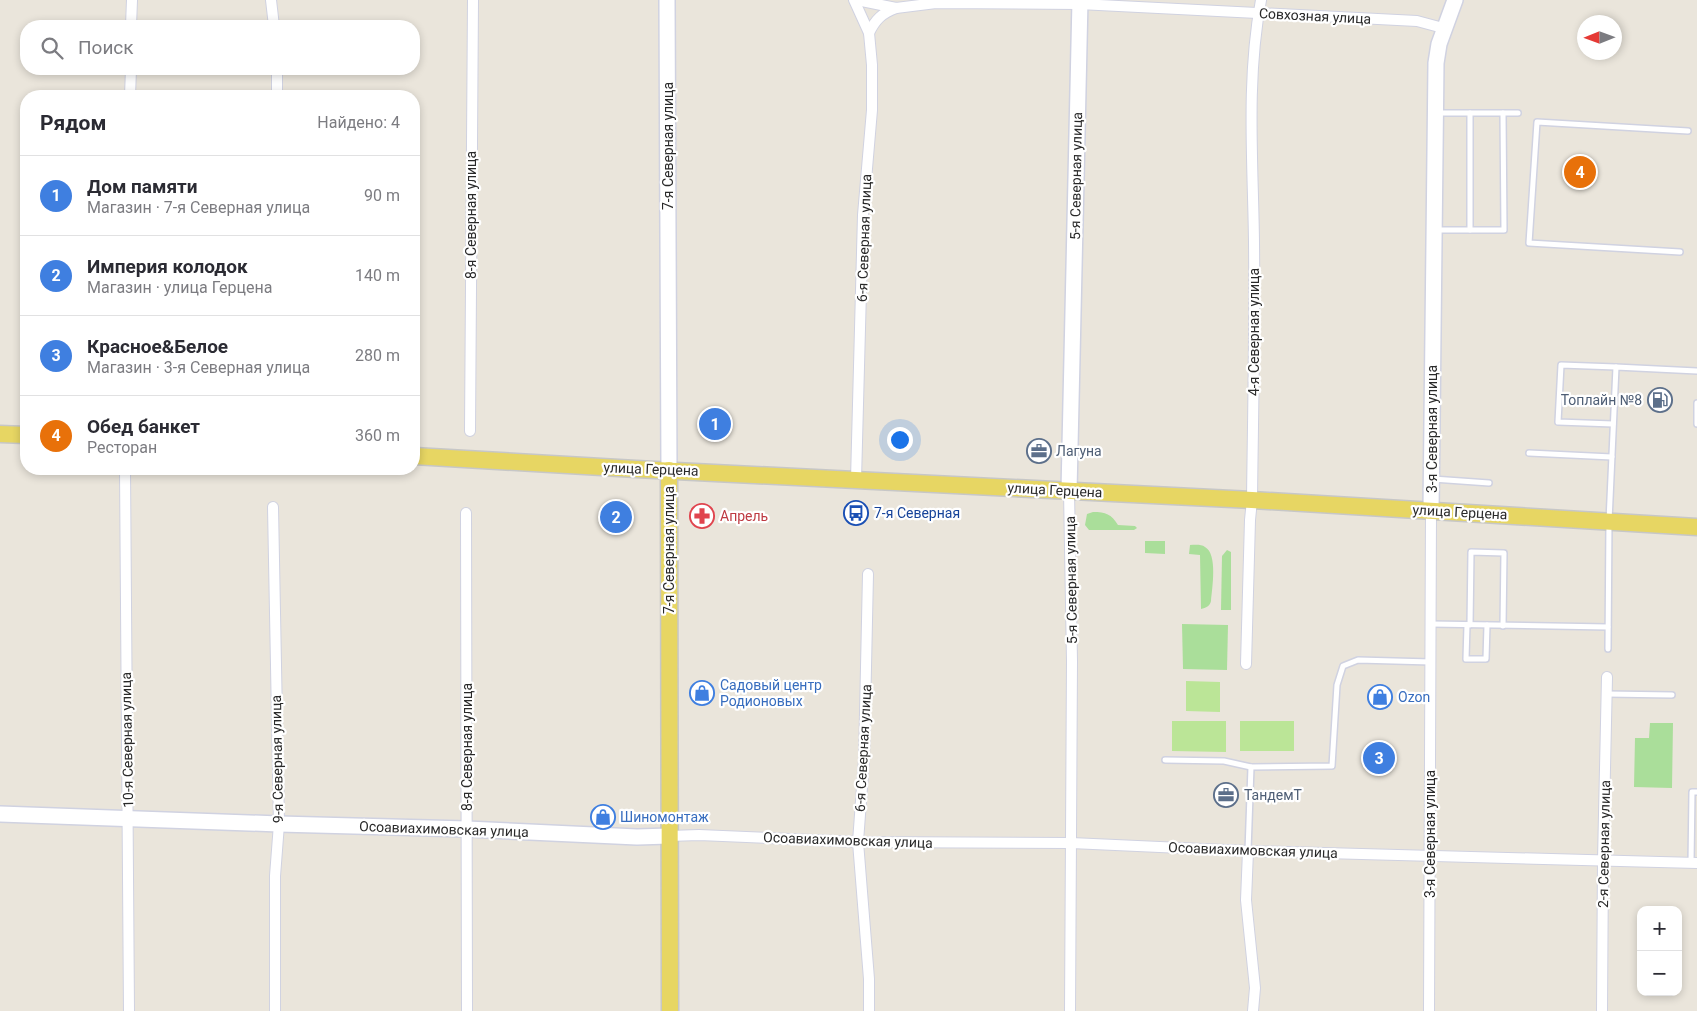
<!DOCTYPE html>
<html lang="ru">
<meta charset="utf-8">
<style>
body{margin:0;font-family:Roboto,sans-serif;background:#f2f2f3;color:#2b2b33}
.controls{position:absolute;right:15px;bottom:15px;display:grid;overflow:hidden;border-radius:10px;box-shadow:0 2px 8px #0003}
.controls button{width:45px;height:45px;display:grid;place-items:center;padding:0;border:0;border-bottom:1px solid #e1e1e2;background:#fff;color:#2b2b33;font:25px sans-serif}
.compass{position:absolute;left:1577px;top:15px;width:45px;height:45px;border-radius:50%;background:#fff;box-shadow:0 2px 8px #0003;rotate:269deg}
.you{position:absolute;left:899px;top:439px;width:18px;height:18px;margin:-12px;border:4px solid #fff;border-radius:50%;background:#1a73e8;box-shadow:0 0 0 8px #1a73e833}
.badge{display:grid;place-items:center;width:32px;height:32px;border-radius:50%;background:#7c3aed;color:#fff;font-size:16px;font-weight:700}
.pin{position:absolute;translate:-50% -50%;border:2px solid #fff;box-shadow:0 1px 5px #0006}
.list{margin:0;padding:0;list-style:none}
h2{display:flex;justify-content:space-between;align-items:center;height:65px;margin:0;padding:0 20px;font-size:21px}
h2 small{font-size:16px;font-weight:400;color:#7c7c81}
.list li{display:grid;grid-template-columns:32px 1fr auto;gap:15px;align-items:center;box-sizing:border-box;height:80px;padding:0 20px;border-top:1px solid #e1e1e2}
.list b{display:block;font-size:19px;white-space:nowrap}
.list p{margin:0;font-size:16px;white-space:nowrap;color:#7c7c81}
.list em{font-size:16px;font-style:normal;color:#7c7c81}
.icon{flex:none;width:28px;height:28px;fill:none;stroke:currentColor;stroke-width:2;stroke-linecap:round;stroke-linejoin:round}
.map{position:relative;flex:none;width:1697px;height:1011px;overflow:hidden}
.search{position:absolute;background:#fff;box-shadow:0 2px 8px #0003;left:20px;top:20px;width:400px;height:55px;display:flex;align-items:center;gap:12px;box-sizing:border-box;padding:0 18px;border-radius:20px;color:#7c7c81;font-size:19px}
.panel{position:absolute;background:#fff;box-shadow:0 2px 8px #0003;left:20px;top:90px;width:400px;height:385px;border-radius:20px}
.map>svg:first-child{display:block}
.green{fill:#aade9a}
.pitch{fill:#bbe597}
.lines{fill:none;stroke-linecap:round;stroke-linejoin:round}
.lane-casing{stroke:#d0d2e1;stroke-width:8}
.street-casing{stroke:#d0d2e1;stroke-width:12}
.secondary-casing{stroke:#d0d2e1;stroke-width:18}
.primary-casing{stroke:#c7c7c7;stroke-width:19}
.lane{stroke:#fff;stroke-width:5}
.street{stroke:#fff;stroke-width:10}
.secondary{stroke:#fff;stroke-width:15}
.primary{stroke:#e7d663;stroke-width:16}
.labels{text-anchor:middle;stroke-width:4.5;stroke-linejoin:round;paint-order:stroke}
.street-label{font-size:14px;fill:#292929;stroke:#fff}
.service-label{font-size:14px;fill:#4e5e75;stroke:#fff;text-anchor:start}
.transit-label{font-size:14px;fill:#164399;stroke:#fff;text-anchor:start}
.health-label{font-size:14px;fill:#be3a42;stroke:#fff;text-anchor:start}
.shop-label{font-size:14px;fill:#366cbe;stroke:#fff;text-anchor:start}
</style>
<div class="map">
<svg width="1697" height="1011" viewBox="0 0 1697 1011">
<rect width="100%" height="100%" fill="#eae5db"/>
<g class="green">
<path d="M1093 512C1106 512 1111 514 1118 525L1135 526 1137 528 1134 530H1089L1085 525 1087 514Z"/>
<path d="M1145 541H1165V554L1145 553Z"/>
<path d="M1190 545C1195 545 1201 544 1205 547 1218 554 1212 589 1211 601 1210 606 1206 608 1201 609L1200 555 1189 554Z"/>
<path d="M1227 550 1231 552V610H1221L1222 556Z"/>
<path d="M1182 624 1228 625 1227 670 1183 669Z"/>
<path d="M1650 723H1673L1672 788 1634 787 1635 738H1649Z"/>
</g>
<g class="pitch">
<path d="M1186 681 1220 682V712L1186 711Z"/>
<path d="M1172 721H1226V752L1172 751Z"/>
<rect x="1240" y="721" width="54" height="30"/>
</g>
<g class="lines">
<defs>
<g id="lane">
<path d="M1470 113H1518"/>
<path d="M1437 230H1470V113H1438"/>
<path d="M1470 230H1504L1503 113"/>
<path d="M1680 252 1529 243 1537 122 1688 131"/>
<path d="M1697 403V424"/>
<path d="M1613 424 1558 422 1561 365 1616 367"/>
<path d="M1529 453 1612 457"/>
<path d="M1433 479 1489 483"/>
<path d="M1431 624 1608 627"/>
<path d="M1467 625 1466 659H1486L1487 625"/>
<path d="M1470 625 1471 552 1504 553 1503 626"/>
<path d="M1608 649 1609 521 1616 367 1697 371"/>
<path d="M1607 694 1672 695"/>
<path d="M1165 760 1224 761 1251 767"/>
<path d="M1248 851 1251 767 1332 766 1337 685 1343 666 1358 660 1431 662"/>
<path d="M1691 863 1692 792H1697"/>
</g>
<g id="street">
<path d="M271 0 274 26"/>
<path d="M854 0 869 33 872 65V110L863 215 856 480"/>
<path d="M857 0 896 8 936 3 1079 4 1417 21 1443 28"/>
<path d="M131 26 132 0"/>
<path d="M869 33C875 20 882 13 896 8"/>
<path d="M130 96 131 69"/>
<path d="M277 96V69"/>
<path d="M470 431 473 0"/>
<path d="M125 469 129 1011"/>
<path d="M1069 491 1072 661 1070 1011"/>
<path d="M273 507 279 824 275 876V1011"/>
<path d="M466 513 467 1011"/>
<path d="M868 574 864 760 858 842 869 979V1011"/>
<path d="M1246 664 1250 520 1252 500C1253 414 1255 328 1254 242 1253 161 1246 80 1261 0"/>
<path d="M669 836 699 835 858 842 1071 843 1248 851 1697 863"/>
<path d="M1248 851 1246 900 1255 988 1253 1011"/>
<path d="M1429 1011 1431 511"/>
<path d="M1602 1011 1603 860 1607 677"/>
</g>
<g id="secondary">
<path d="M667 0 669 470"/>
<path d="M1069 491 1080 0"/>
<path d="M1431 511 1436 63 1439 44 1455 0"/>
<path d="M0 814 279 824 467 829 637 837 669 836"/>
</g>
<g id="primary">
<path d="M0 434 26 435"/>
<path d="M414 456 636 469 1252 500 1697 527"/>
<path d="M669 470 670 1011"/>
</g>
</defs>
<use href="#lane" class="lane-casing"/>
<use href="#street" class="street-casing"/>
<use href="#secondary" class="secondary-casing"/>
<use href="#primary" class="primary-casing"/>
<use href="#lane" class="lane"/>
<use href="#street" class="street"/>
<use href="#secondary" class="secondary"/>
<use href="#primary" class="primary"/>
</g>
<defs>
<symbol id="fuel-ring" viewBox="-11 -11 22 22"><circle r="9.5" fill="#fff" stroke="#5c6f8a" stroke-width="1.5"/><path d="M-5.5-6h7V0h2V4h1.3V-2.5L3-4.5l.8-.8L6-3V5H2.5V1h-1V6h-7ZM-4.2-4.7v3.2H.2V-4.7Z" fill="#5c6f8a"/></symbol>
<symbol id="office-ring" viewBox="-11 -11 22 22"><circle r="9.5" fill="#fff" stroke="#5c6f8a" stroke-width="1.5"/><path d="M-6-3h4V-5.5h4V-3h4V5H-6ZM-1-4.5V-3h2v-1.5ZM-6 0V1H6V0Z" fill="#5c6f8a"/></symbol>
<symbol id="bus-ring" viewBox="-11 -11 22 22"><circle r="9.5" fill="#fff" stroke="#1a4fb4" stroke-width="1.5"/><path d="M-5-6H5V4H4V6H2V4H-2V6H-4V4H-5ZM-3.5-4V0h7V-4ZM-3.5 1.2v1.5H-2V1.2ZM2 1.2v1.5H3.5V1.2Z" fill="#1a4fb4"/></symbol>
<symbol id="pharmacy-ring" viewBox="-11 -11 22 22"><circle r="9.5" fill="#fff" stroke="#e0444e" stroke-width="1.5"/><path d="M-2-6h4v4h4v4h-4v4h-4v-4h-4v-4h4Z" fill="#e0444e"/></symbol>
<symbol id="shop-ring" viewBox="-11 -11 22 22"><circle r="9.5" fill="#fff" stroke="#3f7fe0" stroke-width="1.5"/><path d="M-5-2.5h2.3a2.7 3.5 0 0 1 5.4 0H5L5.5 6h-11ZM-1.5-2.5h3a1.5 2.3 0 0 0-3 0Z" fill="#3f7fe0"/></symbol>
</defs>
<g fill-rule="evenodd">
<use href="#fuel-ring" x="1646" y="386" width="28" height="28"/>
<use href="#office-ring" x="1025" y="437" width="28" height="28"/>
<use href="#bus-ring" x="842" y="499" width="28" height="28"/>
<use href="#pharmacy-ring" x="688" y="502" width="28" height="28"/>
<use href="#shop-ring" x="688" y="679" width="28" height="28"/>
<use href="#shop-ring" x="1366" y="683" width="28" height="28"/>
<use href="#office-ring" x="1212" y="781" width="28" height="28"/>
<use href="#shop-ring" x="589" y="803" width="28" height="28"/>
</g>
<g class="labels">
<g class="street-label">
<text transform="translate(1315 16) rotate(3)" y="5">Совхозная улица</text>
<text transform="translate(668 146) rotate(-90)" y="5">7-я Северная улица</text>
<text transform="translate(1076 176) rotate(-89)" y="5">5-я Северная улица</text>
<text transform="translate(471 215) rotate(-90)" y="5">8-я Северная улица</text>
<text transform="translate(864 238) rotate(-88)" y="5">6-я Северная улица</text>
<text transform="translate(1254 332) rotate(-90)" y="5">4-я Северная улица</text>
<text transform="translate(1432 429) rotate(-90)" y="5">3-я Северная улица</text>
<text transform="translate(651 469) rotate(2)" y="5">улица Герцена</text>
<text transform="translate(1055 490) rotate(3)" y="5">улица Герцена</text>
<text transform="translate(1460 512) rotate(3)" y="5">улица Герцена</text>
<text transform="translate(669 550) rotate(-90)" y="5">7-я Северная улица</text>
<text transform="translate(1071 580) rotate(-91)" y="5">5-я Северная улица</text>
<text transform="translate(127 740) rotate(-91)" y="5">10-я Северная улица</text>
<text transform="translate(467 747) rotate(-90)" y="5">8-я Северная улица</text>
<text transform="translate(863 748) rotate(-87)" y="5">6-я Северная улица</text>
<text transform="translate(277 759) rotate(-91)" y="5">9-я Северная улица</text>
<text transform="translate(444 829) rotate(2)" y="5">Осоавиахимовская улица</text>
<text transform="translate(1430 834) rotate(-90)" y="5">3-я Северная улица</text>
<text transform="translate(848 840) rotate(2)" y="5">Осоавиахимовская улица</text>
<text transform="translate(1604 844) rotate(-89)" y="5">2-я Северная улица</text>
<text transform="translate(1253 850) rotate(2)" y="5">Осоавиахимовская улица</text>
</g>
<g class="service-label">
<text x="1642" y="405" text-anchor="end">Топлайн №8</text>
<text x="1056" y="456">Лагуна</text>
<text x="1244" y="800">ТандемТ</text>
</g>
<g class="transit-label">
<text x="874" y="518">7-я Северная</text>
</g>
<g class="health-label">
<text x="720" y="521">Апрель</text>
</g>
<g class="shop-label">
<text x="720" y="690">Садовый центр<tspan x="720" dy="16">Родионовых</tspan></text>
<text x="1398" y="702">Ozon</text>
<text x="620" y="822">Шиномонтаж</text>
</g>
</g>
</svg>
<div class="controls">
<button>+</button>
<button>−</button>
</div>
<svg class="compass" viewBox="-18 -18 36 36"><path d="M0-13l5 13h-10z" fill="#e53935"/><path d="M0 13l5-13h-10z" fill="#7c7c81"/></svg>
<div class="you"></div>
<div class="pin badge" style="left:715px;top:424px;background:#3f7fe0">1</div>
<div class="pin badge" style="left:616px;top:517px;background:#3f7fe0">2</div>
<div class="pin badge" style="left:1379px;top:758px;background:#3f7fe0">3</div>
<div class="pin badge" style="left:1580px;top:172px;background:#e8710a">4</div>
<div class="search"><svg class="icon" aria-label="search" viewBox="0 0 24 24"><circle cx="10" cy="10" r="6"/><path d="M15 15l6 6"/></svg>Поиск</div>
<section class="panel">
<h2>Рядом<small>Найдено: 4</small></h2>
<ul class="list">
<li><span class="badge" style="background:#3f7fe0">1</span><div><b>Дом памяти</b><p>Магазин · 7-я Северная улица</p></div><em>90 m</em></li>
<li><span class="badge" style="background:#3f7fe0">2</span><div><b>Империя колодок</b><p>Магазин · улица Герцена</p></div><em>140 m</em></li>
<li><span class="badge" style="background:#3f7fe0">3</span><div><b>Красное&amp;Белое</b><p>Магазин · 3-я Северная улица</p></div><em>280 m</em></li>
<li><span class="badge" style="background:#e8710a">4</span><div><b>Обед банкет</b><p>Ресторан</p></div><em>360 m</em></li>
</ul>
</section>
</div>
